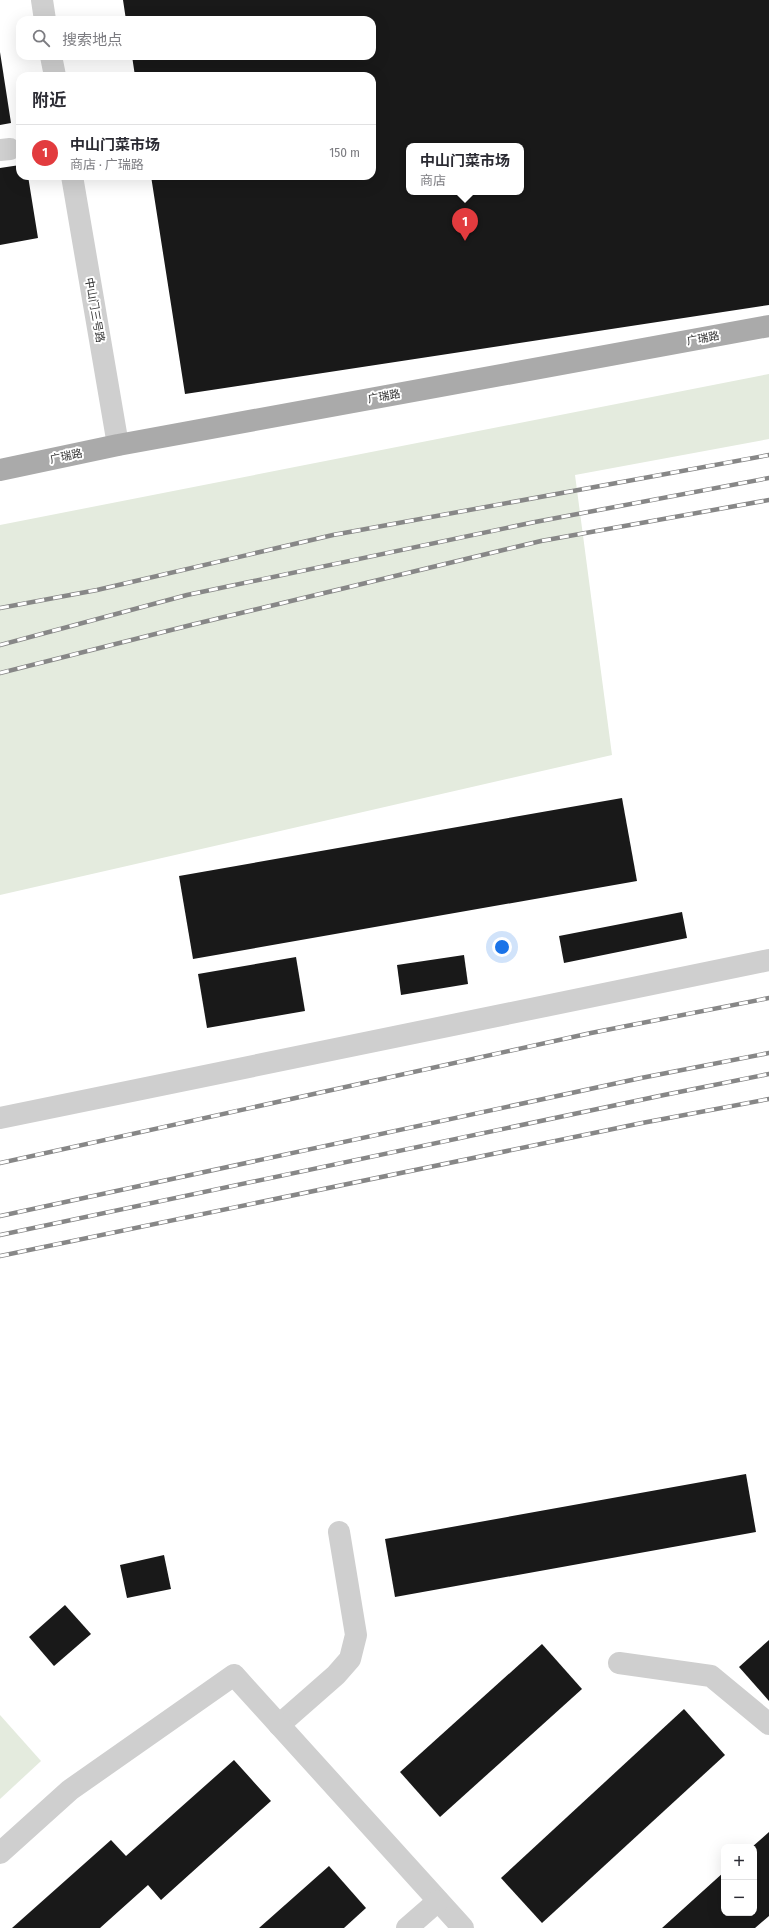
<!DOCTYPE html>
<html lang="zh">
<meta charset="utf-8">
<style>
body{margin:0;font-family:"Fira Sans Condensed","Noto Sans SC",sans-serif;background:#f2f2f3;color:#2b2b33}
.controls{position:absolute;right:12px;bottom:12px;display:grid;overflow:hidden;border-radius:8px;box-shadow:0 4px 16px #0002}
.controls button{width:36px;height:36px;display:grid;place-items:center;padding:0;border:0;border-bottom:1px solid #e1e1e2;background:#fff;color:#2b2b33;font:20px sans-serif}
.you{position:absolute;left:502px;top:947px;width:14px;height:14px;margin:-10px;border:3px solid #fff;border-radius:50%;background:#1a73e8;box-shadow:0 0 0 6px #1a73e833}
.badge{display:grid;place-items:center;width:26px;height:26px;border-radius:50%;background:#e23b3e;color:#fff;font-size:13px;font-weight:700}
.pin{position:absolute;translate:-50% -33px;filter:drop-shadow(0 1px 2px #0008)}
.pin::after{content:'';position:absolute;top:21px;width:14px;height:12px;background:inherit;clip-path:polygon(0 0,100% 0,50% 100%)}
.popup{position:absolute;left:406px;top:143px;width:118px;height:52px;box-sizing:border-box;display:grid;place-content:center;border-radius:8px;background:#fff;filter:drop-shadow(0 1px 3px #0005);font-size:13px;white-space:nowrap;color:#7c7c81}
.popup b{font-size:15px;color:#2b2b33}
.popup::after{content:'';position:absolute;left:50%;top:100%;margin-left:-8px;border:8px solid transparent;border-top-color:#fff}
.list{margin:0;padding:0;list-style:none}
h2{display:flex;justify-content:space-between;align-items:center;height:52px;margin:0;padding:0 16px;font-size:17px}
h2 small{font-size:13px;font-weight:400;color:#7c7c81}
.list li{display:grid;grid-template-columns:26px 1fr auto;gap:12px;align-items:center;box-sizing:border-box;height:56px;padding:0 16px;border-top:1px solid #e1e1e2}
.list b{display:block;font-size:15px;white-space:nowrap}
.list p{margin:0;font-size:13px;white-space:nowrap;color:#7c7c81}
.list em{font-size:13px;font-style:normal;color:#7c7c81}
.icon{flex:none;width:22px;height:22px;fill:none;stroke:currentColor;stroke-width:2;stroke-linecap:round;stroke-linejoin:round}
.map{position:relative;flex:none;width:769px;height:1928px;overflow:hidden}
.search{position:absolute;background:#fff;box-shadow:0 4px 16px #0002;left:16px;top:16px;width:360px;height:44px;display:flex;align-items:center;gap:10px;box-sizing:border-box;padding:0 14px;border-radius:12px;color:#7c7c81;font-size:15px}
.panel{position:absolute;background:#fff;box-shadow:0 4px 16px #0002;left:16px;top:72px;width:360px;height:108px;border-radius:12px}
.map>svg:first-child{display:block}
.green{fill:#e4ebde}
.building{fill:#191919;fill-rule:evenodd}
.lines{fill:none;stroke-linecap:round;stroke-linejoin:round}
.minor{stroke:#cfcfcf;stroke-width:22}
.major{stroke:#aaa;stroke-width:22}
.rail-casing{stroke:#878787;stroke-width:4.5}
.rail{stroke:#fff;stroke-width:3;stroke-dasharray:9;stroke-linecap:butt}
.labels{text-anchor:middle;stroke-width:4;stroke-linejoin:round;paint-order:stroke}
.street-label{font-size:11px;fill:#323232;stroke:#fff}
</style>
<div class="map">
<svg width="769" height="1928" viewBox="0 0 769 1928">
<rect width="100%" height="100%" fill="#fff"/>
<g class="green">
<path d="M769 374V439L575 475 612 755 0 895V525Z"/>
<path d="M0 1715 41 1761 0 1799Z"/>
</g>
<g class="building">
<path d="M123 0H769V305L185 394 151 176H372V76H135L132 56H372V20H126ZM409 146H521V192H409Z"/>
<path d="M0 52 11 123 0 125Z"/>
<path d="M20 165V176H28L38 238 0 245V168Z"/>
<path d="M622 798 637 881 193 959 179 876Z"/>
<path d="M682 912 687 938 564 963 559 936Z"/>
<path d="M464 955 468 984 401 995 397 965Z"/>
<path d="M296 957 305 1011 207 1028 198 974Z"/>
<path d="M746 1474 756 1532 395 1597 385 1539Z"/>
<path d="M164 1555 171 1589 127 1598 120 1565Z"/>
<path d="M65 1605 91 1634 54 1666 29 1637Z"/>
<path d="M769 1640V1701L739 1667Z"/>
<path d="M542 1644 582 1689 440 1817 400 1772Z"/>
<path d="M684 1709 725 1755 542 1923 501 1878Z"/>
<path d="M234 1760 271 1801 161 1900 148 1885 100 1928H12L111 1840 126 1856Z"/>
<path d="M769 1832V1916L755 1928H662L724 1872V1913H754V1847H752Z"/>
<path d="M329 1866 366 1908 344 1928H259Z"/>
</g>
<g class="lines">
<g class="minor">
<path d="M42 0 45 20"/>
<path d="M51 56 55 76"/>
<path d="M0 150 10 149"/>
<path d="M72 176 118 445"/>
<path d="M0 1118 769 960"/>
<path d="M619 1663 711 1676 769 1724"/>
<path d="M279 1725 336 1675 350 1659 356 1635 339 1532"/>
<path d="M0 1853 70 1790 234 1675 463 1928"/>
<path d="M407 1928 438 1901"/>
</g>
<path class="major" d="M0 470 118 445 769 326"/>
<defs>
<g id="rail">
<path d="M0 608 97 590 333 535 769 455"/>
<path d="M0 645 187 595 535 522 769 478"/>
<path d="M0 673 195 624 541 541 769 500"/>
<path d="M0 1163 591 1033 769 998"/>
<path d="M0 1216 641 1078 769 1053"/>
<path d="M0 1235 664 1095 769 1074"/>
<path d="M0 1256 642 1123 769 1099"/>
</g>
</defs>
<use href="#rail" class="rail-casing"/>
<use href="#rail" class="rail"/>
</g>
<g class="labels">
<g class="street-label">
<text transform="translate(95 310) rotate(80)" y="4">中山门三号路</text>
<text transform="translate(703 338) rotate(-10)" y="4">广瑞路</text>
<text transform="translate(384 396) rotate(-10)" y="4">广瑞路</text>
<text transform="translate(66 456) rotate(-12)" y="4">广瑞路</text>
</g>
</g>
</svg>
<div class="controls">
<button>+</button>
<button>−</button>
</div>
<div class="you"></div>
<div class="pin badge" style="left:465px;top:241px">1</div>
<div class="popup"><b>中山门菜市场</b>商店</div>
<div class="search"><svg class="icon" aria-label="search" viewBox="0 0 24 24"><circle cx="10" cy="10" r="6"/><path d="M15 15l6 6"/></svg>搜索地点</div>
<section class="panel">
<h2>附近<small></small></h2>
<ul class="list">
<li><span class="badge">1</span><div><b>中山门菜市场</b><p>商店 · 广瑞路</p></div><em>150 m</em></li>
</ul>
</section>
</div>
